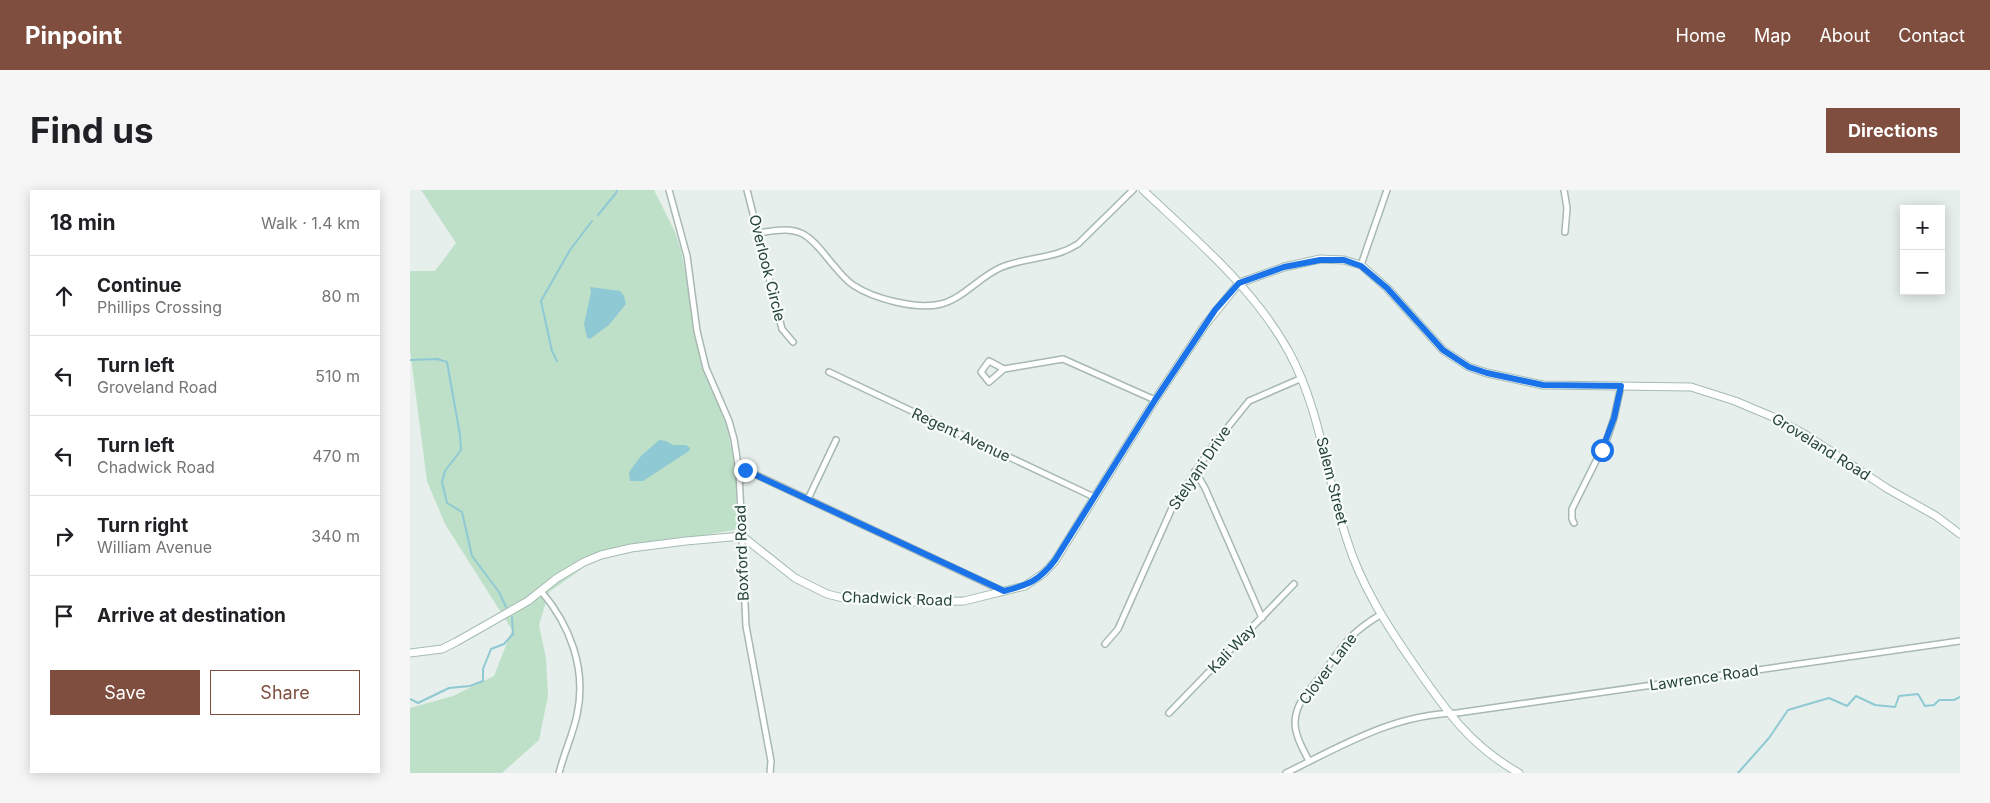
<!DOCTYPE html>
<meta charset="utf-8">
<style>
body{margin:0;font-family:Inter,sans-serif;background:#f6f6f6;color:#202124}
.controls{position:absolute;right:15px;top:15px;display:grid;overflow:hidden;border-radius:0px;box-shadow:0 2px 12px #0003}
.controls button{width:45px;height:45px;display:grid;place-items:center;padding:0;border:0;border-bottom:1px solid #e0e0e0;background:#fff;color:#202124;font:25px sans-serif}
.stop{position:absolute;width:15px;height:15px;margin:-11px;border:4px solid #1a73e8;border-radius:50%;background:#fff}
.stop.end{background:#1a73e8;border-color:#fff;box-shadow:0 1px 5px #0008}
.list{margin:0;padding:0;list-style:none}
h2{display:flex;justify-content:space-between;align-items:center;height:65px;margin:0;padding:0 20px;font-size:21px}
h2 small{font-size:16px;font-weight:400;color:#757577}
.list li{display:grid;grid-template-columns:32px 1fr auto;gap:15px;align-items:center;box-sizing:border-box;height:80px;padding:0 20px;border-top:1px solid #e0e0e0}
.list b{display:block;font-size:19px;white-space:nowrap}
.list p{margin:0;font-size:16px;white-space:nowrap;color:#757577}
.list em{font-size:16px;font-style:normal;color:#757577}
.actions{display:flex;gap:10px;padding:15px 20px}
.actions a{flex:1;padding:11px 0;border:1px solid #7f4e3f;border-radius:0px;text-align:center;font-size:18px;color:#7f4e3f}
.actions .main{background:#7f4e3f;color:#fff}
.icon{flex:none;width:28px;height:28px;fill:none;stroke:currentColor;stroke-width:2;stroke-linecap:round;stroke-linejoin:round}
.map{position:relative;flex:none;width:1550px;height:583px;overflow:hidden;border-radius:0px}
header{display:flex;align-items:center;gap:30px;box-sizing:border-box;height:70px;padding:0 25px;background:#7f4e3f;color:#fff}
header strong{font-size:24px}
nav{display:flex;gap:28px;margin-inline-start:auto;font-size:18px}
.intro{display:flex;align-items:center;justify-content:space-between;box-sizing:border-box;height:120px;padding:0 30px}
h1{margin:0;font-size:35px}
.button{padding:12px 22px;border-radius:0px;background:#7f4e3f;color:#fff;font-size:18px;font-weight:700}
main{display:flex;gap:30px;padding:0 30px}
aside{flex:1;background:#fff;border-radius:0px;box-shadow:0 2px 12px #0003}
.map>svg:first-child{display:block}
.green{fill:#bfe0c8}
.water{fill:#8ec9d4}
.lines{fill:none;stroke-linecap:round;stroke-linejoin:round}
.stream{stroke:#8ec9d4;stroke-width:2}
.street-casing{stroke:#a8b8b2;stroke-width:8}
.secondary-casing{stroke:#a4bbb3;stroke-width:9}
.street{stroke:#fff;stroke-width:5}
.secondary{stroke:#fff;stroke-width:7}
.route{stroke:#1a73e8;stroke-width:6}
.labels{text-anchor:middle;stroke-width:4.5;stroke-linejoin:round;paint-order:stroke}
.street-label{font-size:15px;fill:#24423a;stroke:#f7fbf9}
</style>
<header>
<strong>Pinpoint</strong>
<nav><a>Home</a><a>Map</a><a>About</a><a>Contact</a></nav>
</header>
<div class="intro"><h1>Find us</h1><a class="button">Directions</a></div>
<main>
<aside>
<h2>18 min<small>Walk · 1.4 km</small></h2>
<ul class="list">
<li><svg class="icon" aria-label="ahead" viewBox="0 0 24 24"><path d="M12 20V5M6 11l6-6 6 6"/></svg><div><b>Continue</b><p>Phillips Crossing</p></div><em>80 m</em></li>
<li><svg class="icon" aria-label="left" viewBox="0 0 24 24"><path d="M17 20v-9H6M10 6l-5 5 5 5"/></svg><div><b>Turn left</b><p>Groveland Road</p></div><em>510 m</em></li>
<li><svg class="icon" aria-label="left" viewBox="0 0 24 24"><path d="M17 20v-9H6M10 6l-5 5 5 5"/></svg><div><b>Turn left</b><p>Chadwick Road</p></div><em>470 m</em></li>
<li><svg class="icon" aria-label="right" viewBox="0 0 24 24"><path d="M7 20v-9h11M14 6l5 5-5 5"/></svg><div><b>Turn right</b><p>William Avenue</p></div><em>340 m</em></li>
<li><svg class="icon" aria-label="arrive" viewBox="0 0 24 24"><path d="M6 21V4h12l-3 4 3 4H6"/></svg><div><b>Arrive at destination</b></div></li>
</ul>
<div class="actions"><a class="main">Save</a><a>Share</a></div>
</aside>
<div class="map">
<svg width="1550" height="583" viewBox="0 0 1550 583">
<rect width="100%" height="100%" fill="#e6efeb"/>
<path class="green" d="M11 0H244L265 42 271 60 291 171 317 236 326 282V314L329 335 324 340 223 357 179 366 173 378 139 402 129 435 136 468 138 506 129 550 92 583H0V518L43 506 84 486 102 440 35 334 17 291 0 160V81H25L46 53Z"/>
<g class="water">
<path d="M180 97 210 101 214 106 216 114 199 135 180 149 177 148 174 134 181 102Z"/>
<path d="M249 250 256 251 263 255H276L280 258 279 261 233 291H220L219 282 231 266Z"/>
</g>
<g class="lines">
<g class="stream">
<path d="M188 25 206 3 207 0"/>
<path d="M0 170 27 169 37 172 50 245 51 260 35 281 32 292 37 313 52 322 62 366 89 402 96 417"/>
<path d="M147 171 142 161 131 111 160 60 182 31"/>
<path d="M0 509 8 513 39 498 60 496 73 491V479L81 459 94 454 103 444 102 427"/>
<path d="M1328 583 1359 548 1378 520 1419 508 1437 516 1446 506 1465 515 1485 517 1489 506 1508 504 1515 516 1524 515 1529 510H1544L1550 507"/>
</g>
<defs>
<g id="street">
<path d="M259 0 277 66 287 141 296 178 319 231 324 249 329 281 336 436 361 571 360 583"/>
<path d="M337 0 372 139 383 152"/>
<path d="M1154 0 1157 18 1155 42"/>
<path d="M348 43C363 41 379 37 393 44 406 51 415 66 425 77 430 83 437 91 443 95 464 109 507 120 531 114 554 108 570 86 592 77 619 66 643 70 668 54L723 0"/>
<path d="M951 75 977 0"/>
<path d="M594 179 579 192 571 182 579 171 594 179 653 169 745 210"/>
<path d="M419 182 684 307"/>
<path d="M328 279 340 282 593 401"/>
<path d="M785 281 795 298 852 428"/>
<path d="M398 309 426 250"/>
<path d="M1164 333 1162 329V319L1197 249 1204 228 1211 196"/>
<path d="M131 401C160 435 177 479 167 525 163 544 154 563 149 583"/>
<path d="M695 454 708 439 762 318 801 258 839 211 892 188"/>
<path d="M759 523 884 394"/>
<path d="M899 571C893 559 885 546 885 532 886 510 902 498 914 482 934 454 940 443 970 425"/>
<path d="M876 583C931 556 984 524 1047 523L1550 451"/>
</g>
<g id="secondary">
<path d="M733 0C786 50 844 98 879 162 911 221 916 287 937 350 951 395 976 434 1003 473 1034 518 1060 556 1109 583"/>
<path d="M0 463 32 459 46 452 118 411 147 388 174 372 191 365 221 358 276 351 332 346 385 388 417 404 437 409 506 412 554 411 615 396 634 383 645 371 745 210 795 135 829 93 874 77 910 69 934 70 951 75 977 98 1033 160 1059 177 1077 183 1133 195 1281 197 1325 211 1363 227 1396 245 1478 299 1526 326 1550 344"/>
</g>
</defs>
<use href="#street" class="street-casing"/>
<use href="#secondary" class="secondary-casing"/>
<use href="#street" class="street"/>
<use href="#secondary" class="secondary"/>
</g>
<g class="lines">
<path class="route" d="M335 280 594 401C618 395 629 391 645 370L745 210 805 120 829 93 874 77 910 70H934L951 76 977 98 1033 160 1059 177 1077 183 1133 195 1211 196 1204 228 1192 260"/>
</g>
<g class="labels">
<g class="street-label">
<text transform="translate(357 78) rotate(76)" y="5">Overlook Circle</text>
<text transform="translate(551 245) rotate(25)" y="5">Regent Avenue</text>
<text transform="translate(1411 257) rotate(32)" y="5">Groveland Road</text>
<text transform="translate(790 278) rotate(-56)" y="5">Stelyani Drive</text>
<text transform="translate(922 291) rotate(76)" y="5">Salem Street</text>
<text transform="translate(332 363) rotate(-92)" y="5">Boxford Road</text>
<text transform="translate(487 409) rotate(2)" y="5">Chadwick Road</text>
<text transform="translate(822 459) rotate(-46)" y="5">Kali Way</text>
<text transform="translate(918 479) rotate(-53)" y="5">Clover Lane</text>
<text transform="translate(1294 488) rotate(-8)" y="5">Lawrence Road</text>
</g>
</g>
</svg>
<div class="controls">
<button>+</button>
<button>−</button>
</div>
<div class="stop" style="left:1192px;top:260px"></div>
<div class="stop end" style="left:335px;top:280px"></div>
</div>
</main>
